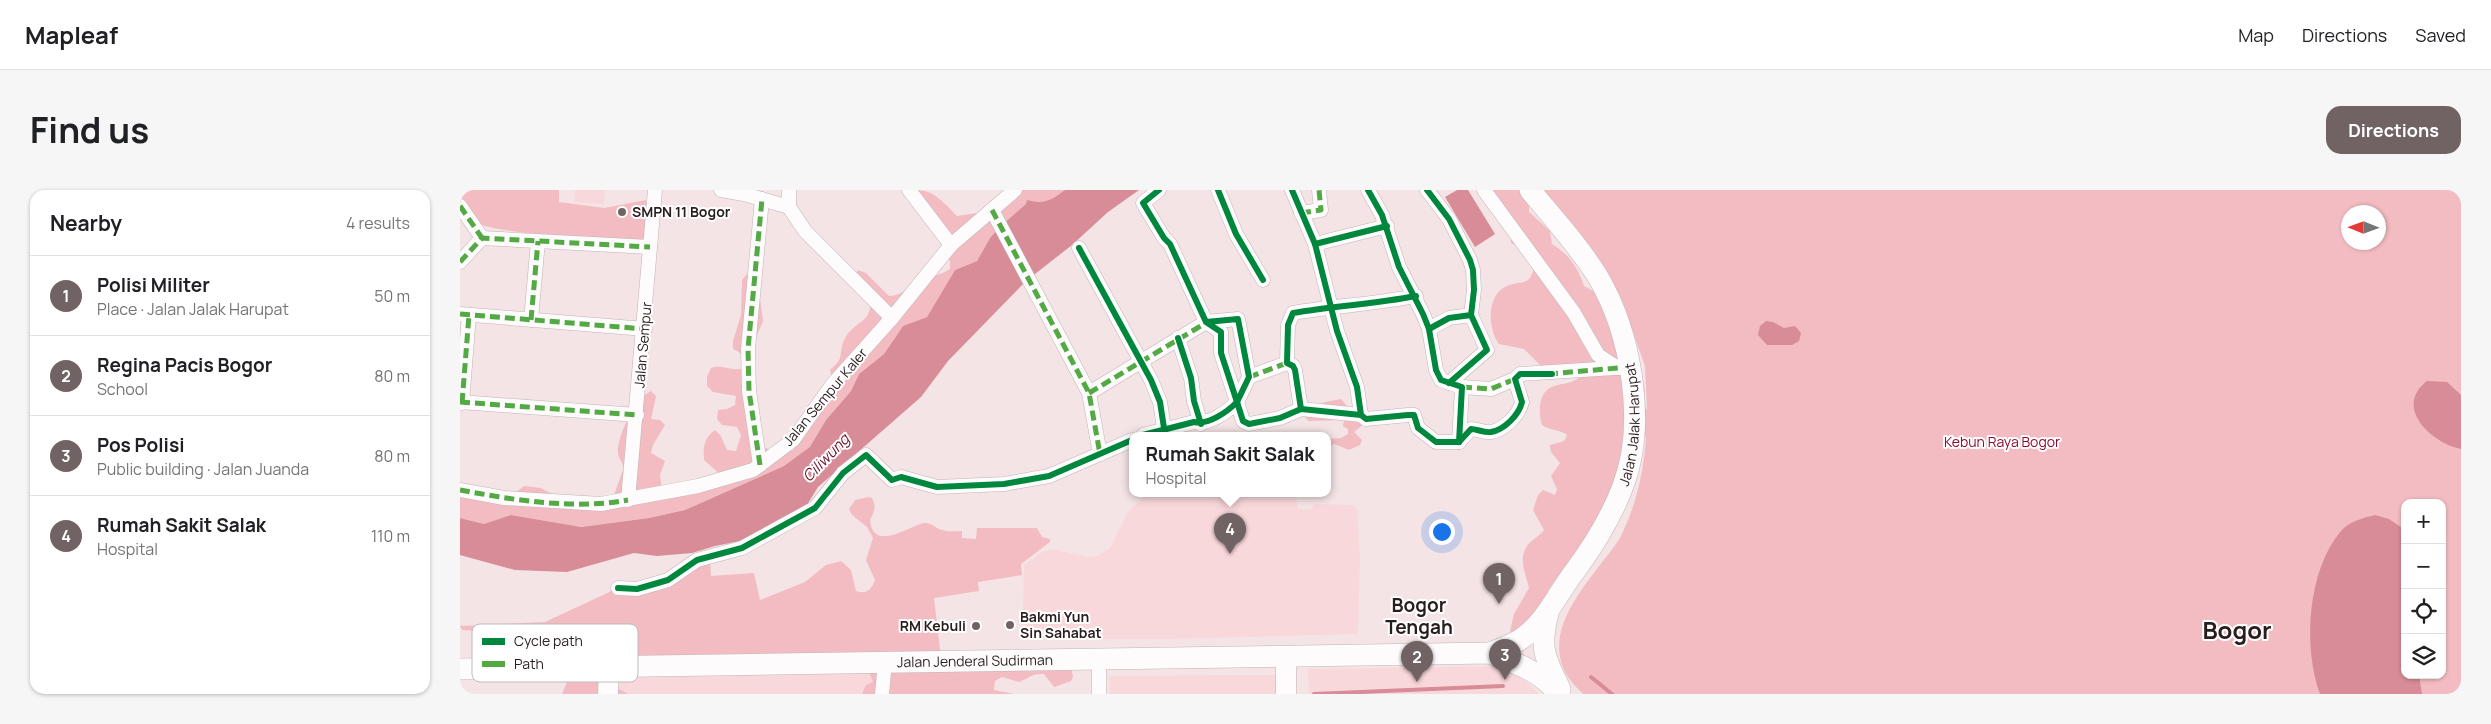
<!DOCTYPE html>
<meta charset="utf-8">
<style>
body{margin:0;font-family:Manrope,sans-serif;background:#f6f6f6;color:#202124}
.controls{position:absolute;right:15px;bottom:15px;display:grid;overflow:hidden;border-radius:10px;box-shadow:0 1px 4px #0004}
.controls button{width:45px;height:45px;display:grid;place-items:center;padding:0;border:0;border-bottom:1px solid #e0e0e0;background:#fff;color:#202124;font:25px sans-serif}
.compass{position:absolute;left:1881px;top:15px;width:45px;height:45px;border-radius:50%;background:#fff;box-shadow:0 1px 4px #0004;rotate:271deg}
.you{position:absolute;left:981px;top:341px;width:18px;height:18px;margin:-12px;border:4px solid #fff;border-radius:50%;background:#1a73e8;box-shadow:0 0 0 8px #1a73e833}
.badge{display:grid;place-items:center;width:32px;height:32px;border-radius:50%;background:#716364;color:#fff;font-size:16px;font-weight:700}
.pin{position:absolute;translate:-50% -41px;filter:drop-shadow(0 1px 2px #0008)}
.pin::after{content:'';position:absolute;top:26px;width:18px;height:15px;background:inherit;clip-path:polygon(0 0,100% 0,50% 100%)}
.popup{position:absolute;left:669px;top:242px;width:202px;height:65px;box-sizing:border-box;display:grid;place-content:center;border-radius:10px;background:#fff;filter:drop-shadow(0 1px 4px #0005);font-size:16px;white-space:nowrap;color:#757577}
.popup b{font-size:19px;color:#202124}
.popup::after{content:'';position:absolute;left:50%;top:100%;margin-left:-10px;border:10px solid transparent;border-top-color:#fff}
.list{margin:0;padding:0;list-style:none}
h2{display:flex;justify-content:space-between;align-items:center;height:65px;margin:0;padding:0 20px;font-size:21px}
h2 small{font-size:16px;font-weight:400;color:#757577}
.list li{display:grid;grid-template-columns:32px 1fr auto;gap:15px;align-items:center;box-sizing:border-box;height:80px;padding:0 20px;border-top:1px solid #e0e0e0}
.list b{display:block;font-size:19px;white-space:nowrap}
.list p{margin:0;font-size:16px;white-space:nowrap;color:#757577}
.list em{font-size:16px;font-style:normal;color:#757577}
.icon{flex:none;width:28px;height:28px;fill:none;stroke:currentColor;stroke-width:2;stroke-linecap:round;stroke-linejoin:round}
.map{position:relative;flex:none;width:2001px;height:504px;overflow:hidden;border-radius:15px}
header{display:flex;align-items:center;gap:30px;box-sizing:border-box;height:70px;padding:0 25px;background:#fff;border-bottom:1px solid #e0e0e0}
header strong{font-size:24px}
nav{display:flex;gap:28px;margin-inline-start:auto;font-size:18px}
.intro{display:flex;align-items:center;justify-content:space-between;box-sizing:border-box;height:120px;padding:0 30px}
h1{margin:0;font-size:35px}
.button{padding:12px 22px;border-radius:15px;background:#716364;color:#fff;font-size:18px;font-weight:700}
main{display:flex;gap:30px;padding:0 30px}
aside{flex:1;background:#fff;border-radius:15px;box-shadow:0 1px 4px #0004}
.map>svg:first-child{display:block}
.built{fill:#f9d8db}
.green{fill:#f3bcc2;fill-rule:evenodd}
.water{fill:#d78c97}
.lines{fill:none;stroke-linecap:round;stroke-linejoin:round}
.stream{stroke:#d78c97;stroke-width:4}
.street-casing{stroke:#c2b4b5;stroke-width:15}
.secondary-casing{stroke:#c2b4b5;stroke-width:21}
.primary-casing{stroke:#c2b4b5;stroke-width:22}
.street{stroke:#fdfbfb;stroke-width:14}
.secondary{stroke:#fdfbfb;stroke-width:20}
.primary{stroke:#fdfbfb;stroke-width:21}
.quiet{stroke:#53a943;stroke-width:5;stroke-dasharray:10 5;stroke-linecap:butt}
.cycleway-casing{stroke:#fff;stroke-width:9}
.cycleway{stroke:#00873e;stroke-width:6}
.poi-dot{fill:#716364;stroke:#fff;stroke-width:2}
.labels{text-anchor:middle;stroke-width:4;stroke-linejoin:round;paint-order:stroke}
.poi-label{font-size:14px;font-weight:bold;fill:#2a1d1e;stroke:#fff;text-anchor:start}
.street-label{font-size:14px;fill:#2a1d1e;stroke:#fff}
.park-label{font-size:14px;fill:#8b0c33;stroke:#fff}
.water-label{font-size:15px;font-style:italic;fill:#70132b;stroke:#fff}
.district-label{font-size:19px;font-weight:bold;fill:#2a1d1e;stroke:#fff}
.town-label{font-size:24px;font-weight:bold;fill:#2a1d1e;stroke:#fff}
.key{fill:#fff;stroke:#bfbbbc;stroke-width:1}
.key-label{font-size:14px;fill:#2a1d1e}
</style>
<header>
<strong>Mapleaf</strong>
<nav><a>Map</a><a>Directions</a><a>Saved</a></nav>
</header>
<div class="intro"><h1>Find us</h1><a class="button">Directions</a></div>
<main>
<aside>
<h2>Nearby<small>4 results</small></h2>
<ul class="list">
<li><span class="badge">1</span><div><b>Polisi Militer</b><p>Place · Jalan Jalak Harupat</p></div><em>50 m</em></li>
<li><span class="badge">2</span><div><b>Regina Pacis Bogor</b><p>School</p></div><em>80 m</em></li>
<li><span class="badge">3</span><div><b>Pos Polisi</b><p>Public building · Jalan Juanda</p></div><em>80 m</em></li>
<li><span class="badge">4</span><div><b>Rumah Sakit Salak</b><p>Hospital</p></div><em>110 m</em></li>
</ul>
</aside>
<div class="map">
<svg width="2001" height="504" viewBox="0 0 2001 504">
<rect width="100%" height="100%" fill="#f4e4e5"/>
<g class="built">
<path d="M115 0H145L144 14 114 12Z"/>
<path d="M702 303H835L838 319H851L855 314 891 315 897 319 900 369 898 444 707 449H567L565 444 563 413 564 375 581 363 591 359 627 367 638 366 650 358 668 322 684 307Z"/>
<path d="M422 476 420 504H158L159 484Z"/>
<path d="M1049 476 1079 504H849L848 479Z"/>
<path d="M819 485V504H650L649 486Z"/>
</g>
<g class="green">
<path d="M0 0H99V12L144 18 186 10 190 52C162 50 29 45 14 31 8 24 0 9 0 0Z"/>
<path d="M458 0C474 0 486 15 497 26L523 22 555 0H605L591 11 567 14 530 48 517 71 495 80 467 127 443 136 424 164 399 184 391 201 366 230 350 258 324 276 225 320 189 328 120 337 51 325 24 334 0 328V299L35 314 44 312 64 296 81 298 96 306 153 308 164 277C162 272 158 267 158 262 157 246 176 207 191 201L196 206 191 229 200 230 205 235 193 255 191 263 205 271 200 285 202 300 262 286 244 270C243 257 244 248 255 240L261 246 267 260 276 261 281 245 277 237 262 235 257 229 258 220 267 219 275 215 276 206 253 202 247 196V187L251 178C263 174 271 182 284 178 284 168 283 163 273 159V151L281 125 282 90 288 83 296 80 302 85 300 108 303 131 291 159 302 256C312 262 323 263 334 260L336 251 372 189 370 180C373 177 379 172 380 168 382 159 381 153 387 145 396 132 412 131 410 112 396 103 388 96 398 80L406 83 429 106C447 105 447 94 460 89 471 86 480 86 490 79V71L481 55C485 43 480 26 471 17 467 13 462 11 458 7Z"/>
<path d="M1022 0H1061L1069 9V22L1090 41 1092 54C1109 64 1118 78 1124 96L1137 103 1185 200 1182 210 1183 218 1187 219 1185 176 1163 114 1081 0H2001V504H1123C1118 499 1112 493 1108 487 1082 445 1119 403 1143 371 1149 363 1156 355 1161 346 1176 315 1184 282 1186 247H1181L1162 302 1088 400 1087 407 1055 446 1050 441 1054 424 1069 398C1066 385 1058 369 1067 356 1071 350 1079 347 1084 340L1073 320 1078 305 1083 300 1095 305 1097 299 1091 286 1100 273 1091 262 1090 255 1104 251 1107 245C1099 239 1091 241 1082 235 1078 222 1078 201 1094 196 1104 193 1111 194 1120 187L1081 176 1064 159 1039 154C1028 139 1026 107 1045 97 1062 88 1070 100 1075 73L1063 59 1051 53V38ZM1888 22H1918V52H1888ZM1945 313H1982V485H1945Z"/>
<path d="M881 209 887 216V223L905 233 894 242 902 250 900 255 889 260 874 254 868 257V249L881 248 888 244V239L883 236 884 230 849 231 841 224 865 212Z"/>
<path d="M409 307 412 308C417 317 414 322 410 330 413 363 449 336 464 333 471 332 475 338 482 340 488 342 496 341 502 341V348L516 349 517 338H577L582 347 590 349V352L561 374 562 385 518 392 519 401 474 408 481 468 611 478 613 487 611 491 594 497 584 484C570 484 571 487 559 492L542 487 535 491 534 500 554 504H402L406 495 413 492 408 480 53 478 50 443 2 440 0 436 85 432 158 398 177 399 250 367 251 386 294 383 300 410 345 392 366 375 381 371 391 380 396 401C406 405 412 399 415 390L406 370 413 348 407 337 392 325 389 319 395 310Z"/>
<path d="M113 487H138L168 504H102L107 492Z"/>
</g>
<g class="water">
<path d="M605 0H679L648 22 612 55 566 91 488 171 461 207 358 297 347 315 285 350 255 356 232 363 197 366 174 363 107 382 55 380 0 365V328L24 334 51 325 121 337 189 328 225 320 324 276 350 257 366 230 391 201 399 184 424 164 443 136 467 127 495 80 517 71 530 48 540 37 566 14 567 10C584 15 592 10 605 0Z"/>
<path d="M997 0H1008L1035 44 1015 57 985 7Z"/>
<path d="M1306 131 1313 132 1324 138 1335 136 1341 143 1339 151 1332 155H1307L1298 145 1300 136Z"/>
<path d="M1967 191 1987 192 2001 205V259C1971 253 1933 217 1967 191Z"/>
<path d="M1915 325 1929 329 1945 340V485H1959L1962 504H1860C1843 457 1847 381 1881 341 1890 331 1903 328 1915 325Z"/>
</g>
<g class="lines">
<g class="stream">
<path d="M1131 487 1152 504"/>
<path d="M854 504 1043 496"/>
</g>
<defs>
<g id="street">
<path d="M261 0 284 4 329 17V0"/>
<path d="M449 0 491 55"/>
<path d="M758 0 776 44 803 90"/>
<path d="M832 0 855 54 877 141 897 197 901 225"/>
<path d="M908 0 922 25 939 77 963 124 969 139 976 180 981 190 1002 197 999 252"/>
<path d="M967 0 989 29 1010 70 1013 80 1014 100 1011 125 989 128 969 139"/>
<path d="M1024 0 1114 123 1138 165 1158 178"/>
<path d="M0 16 22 48"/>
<path d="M329 17 345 41 432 128"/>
<path d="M532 20 629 203 640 264"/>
<path d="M841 23 861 20 859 0"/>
<path d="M855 54 927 36"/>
<path d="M619 58 691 190 700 212 704 238"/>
<path d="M0 72 22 48 190 57"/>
<path d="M0 124 185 139"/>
<path d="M71 130 78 51"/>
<path d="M718 148 731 188 734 211 741 234"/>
<path d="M789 187 827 173"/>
<path d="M989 193 1027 160 1011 125"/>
<path d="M1002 197 1031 199 1055 189"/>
<path d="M629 203 746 132 778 129 789 187 777 212 761 163V142L746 132 710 54 704 48 683 13 699 0"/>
<path d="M0 212 177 225"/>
<path d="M2 213 9 125"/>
<path d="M841 219 835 180 833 176 827 173 828 135 833 123C874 116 915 114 956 106"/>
<path d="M683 245 734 232C749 235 767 222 777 212L783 231 789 234 820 228 841 219 901 225 906 229 948 225H954L958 238 976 252H999"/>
<path d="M999 252 1011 239C1017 239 1024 243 1031 242 1044 240 1059 225 1062 212L1055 189 1060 184 1170 177"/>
<path d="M300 275 289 201 288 159 302 9"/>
<path d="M0 300 44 308 141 314 238 296 293 280 333 250 372 195 432 128 491 55 555 0"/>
<path d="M168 310 195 0"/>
<path d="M158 398 177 399 208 390 237 370 282 358 355 318 383 283 406 265 432 290 441 287 477 297 544 294 589 286 672 250"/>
<path d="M422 504 425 472"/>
<path d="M639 504V469"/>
</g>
<g id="secondary">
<path d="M826 466V504"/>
<path d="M148 504 149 476"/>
</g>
<g id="primary">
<path d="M1088 424C1079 459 1085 467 1100 499"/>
<path id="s1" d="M1030 463C1040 459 1052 455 1061 449 1086 432 1097 404 1115 381 1134 355 1152 326 1163 296 1187 233 1171 143 1138 87 1119 56 1093 28 1070 0"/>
<path id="s2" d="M0 479 1030 463C1056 473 1081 482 1099 504"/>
</g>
</defs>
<use href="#street" class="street-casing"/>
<use href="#secondary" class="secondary-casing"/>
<use href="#primary" class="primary-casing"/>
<use href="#street" class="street"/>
<use href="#secondary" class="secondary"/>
<use href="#primary" class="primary"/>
<g class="quiet">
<path d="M0 16 22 48"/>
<path d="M532 20 629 203 640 264"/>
<path d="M841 23 861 20 859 0"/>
<path d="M0 72 22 48 190 57"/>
<path d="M0 124 185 139"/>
<path d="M71 130 78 51"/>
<path d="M1088 184 1158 178"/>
<path d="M789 187 827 173"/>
<path d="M1002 197 1031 199 1055 189"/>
<path d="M629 203 749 131"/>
<path d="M0 212 177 225"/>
<path d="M2 213 9 125"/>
<path d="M300 275 289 201 288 159 302 9"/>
<path d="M0 300C54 310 113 320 168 310"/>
</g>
<defs>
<g id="cycleway">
<path d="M699 0 683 13 704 48 710 54 746 132 761 142V163L777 212 789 187 778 129 746 132"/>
<path d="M758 0 776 44 803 90"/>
<path d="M832 0 855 54 877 141 897 197 901 225"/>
<path d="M908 0 922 25 939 77 963 124 969 139 976 180 981 190 1002 197 999 252"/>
<path d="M967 0 989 29 1010 70 1013 80 1014 100 1011 125 989 128 969 139"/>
<path d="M855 54 927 36"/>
<path d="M619 58 691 190 700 212 704 238"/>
<path d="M718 148 731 188 734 211 741 234"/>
<path d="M989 193 1027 160 1011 125"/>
<path d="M841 219 835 180 833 176 827 173 828 135 833 123C874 116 915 114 956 106"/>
<path d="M683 245 734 232C749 235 767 222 777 212L783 231 789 234 820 228 841 219 901 225 906 229 948 225H954L958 238 976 252H999"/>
<path d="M999 252 1011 239C1017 239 1024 243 1031 242 1044 240 1059 225 1062 212L1055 189 1060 184H1092"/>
<path d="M158 398 177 399 208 390 237 370 282 358 355 318 383 283 406 265 432 290 441 287 477 297 544 294 589 286 672 250"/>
</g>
</defs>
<use href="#cycleway" class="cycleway-casing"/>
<use href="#cycleway" class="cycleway"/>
</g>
<g class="poi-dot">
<circle cx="162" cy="22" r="5"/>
<circle cx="550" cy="435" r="5"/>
<circle cx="516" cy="436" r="5"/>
</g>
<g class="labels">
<g class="poi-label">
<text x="172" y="27">SMPN 11 Bogor</text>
<text x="560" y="432">Bakmi Yun<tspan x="560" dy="16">Sin Sahabat</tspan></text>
<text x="506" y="441" text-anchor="end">RM Kebuli</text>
</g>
<g class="street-label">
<text transform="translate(183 155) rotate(-85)" y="5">Jalan Sempur</text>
<text transform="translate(365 207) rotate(-50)" y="5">Jalan Sempur Kaler</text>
<text dy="5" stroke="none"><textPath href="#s1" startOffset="282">Jalan Jalak Harupat</textPath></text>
<text dy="5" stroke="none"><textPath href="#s2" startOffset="515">Jalan Jenderal Sudirman</textPath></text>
</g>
<g class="park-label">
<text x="1542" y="257">Kebun Raya Bogor</text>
</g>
<g class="water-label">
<text transform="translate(366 268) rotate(-46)" y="5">Ciliwung</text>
</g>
<g class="district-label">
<text x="959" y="422">Bogor<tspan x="959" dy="22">Tengah</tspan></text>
</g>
<g class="town-label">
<text x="1777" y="449">Bogor</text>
</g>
</g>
<rect x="12" y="434" width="166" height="58" rx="8" class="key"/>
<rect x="22" y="448" width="23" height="7" fill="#00873e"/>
<rect x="22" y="471" width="23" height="6" fill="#53a943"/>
<g class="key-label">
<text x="54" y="456">Cycle path</text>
<text x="54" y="479">Path</text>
</g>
</svg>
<div class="controls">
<button>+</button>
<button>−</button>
<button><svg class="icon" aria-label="locate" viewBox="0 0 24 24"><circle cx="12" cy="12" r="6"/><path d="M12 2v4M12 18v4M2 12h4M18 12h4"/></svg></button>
<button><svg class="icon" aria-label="layers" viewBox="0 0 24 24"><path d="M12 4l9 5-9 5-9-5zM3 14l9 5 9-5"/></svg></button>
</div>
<svg class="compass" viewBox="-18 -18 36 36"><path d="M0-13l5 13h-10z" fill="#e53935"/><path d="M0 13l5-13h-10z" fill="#757577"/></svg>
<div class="you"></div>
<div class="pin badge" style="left:1039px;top:414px">1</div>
<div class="pin badge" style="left:957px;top:492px">2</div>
<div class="pin badge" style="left:1045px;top:490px">3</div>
<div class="pin badge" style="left:770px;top:364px">4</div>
<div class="popup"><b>Rumah Sakit Salak</b>Hospital</div>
</div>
</main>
